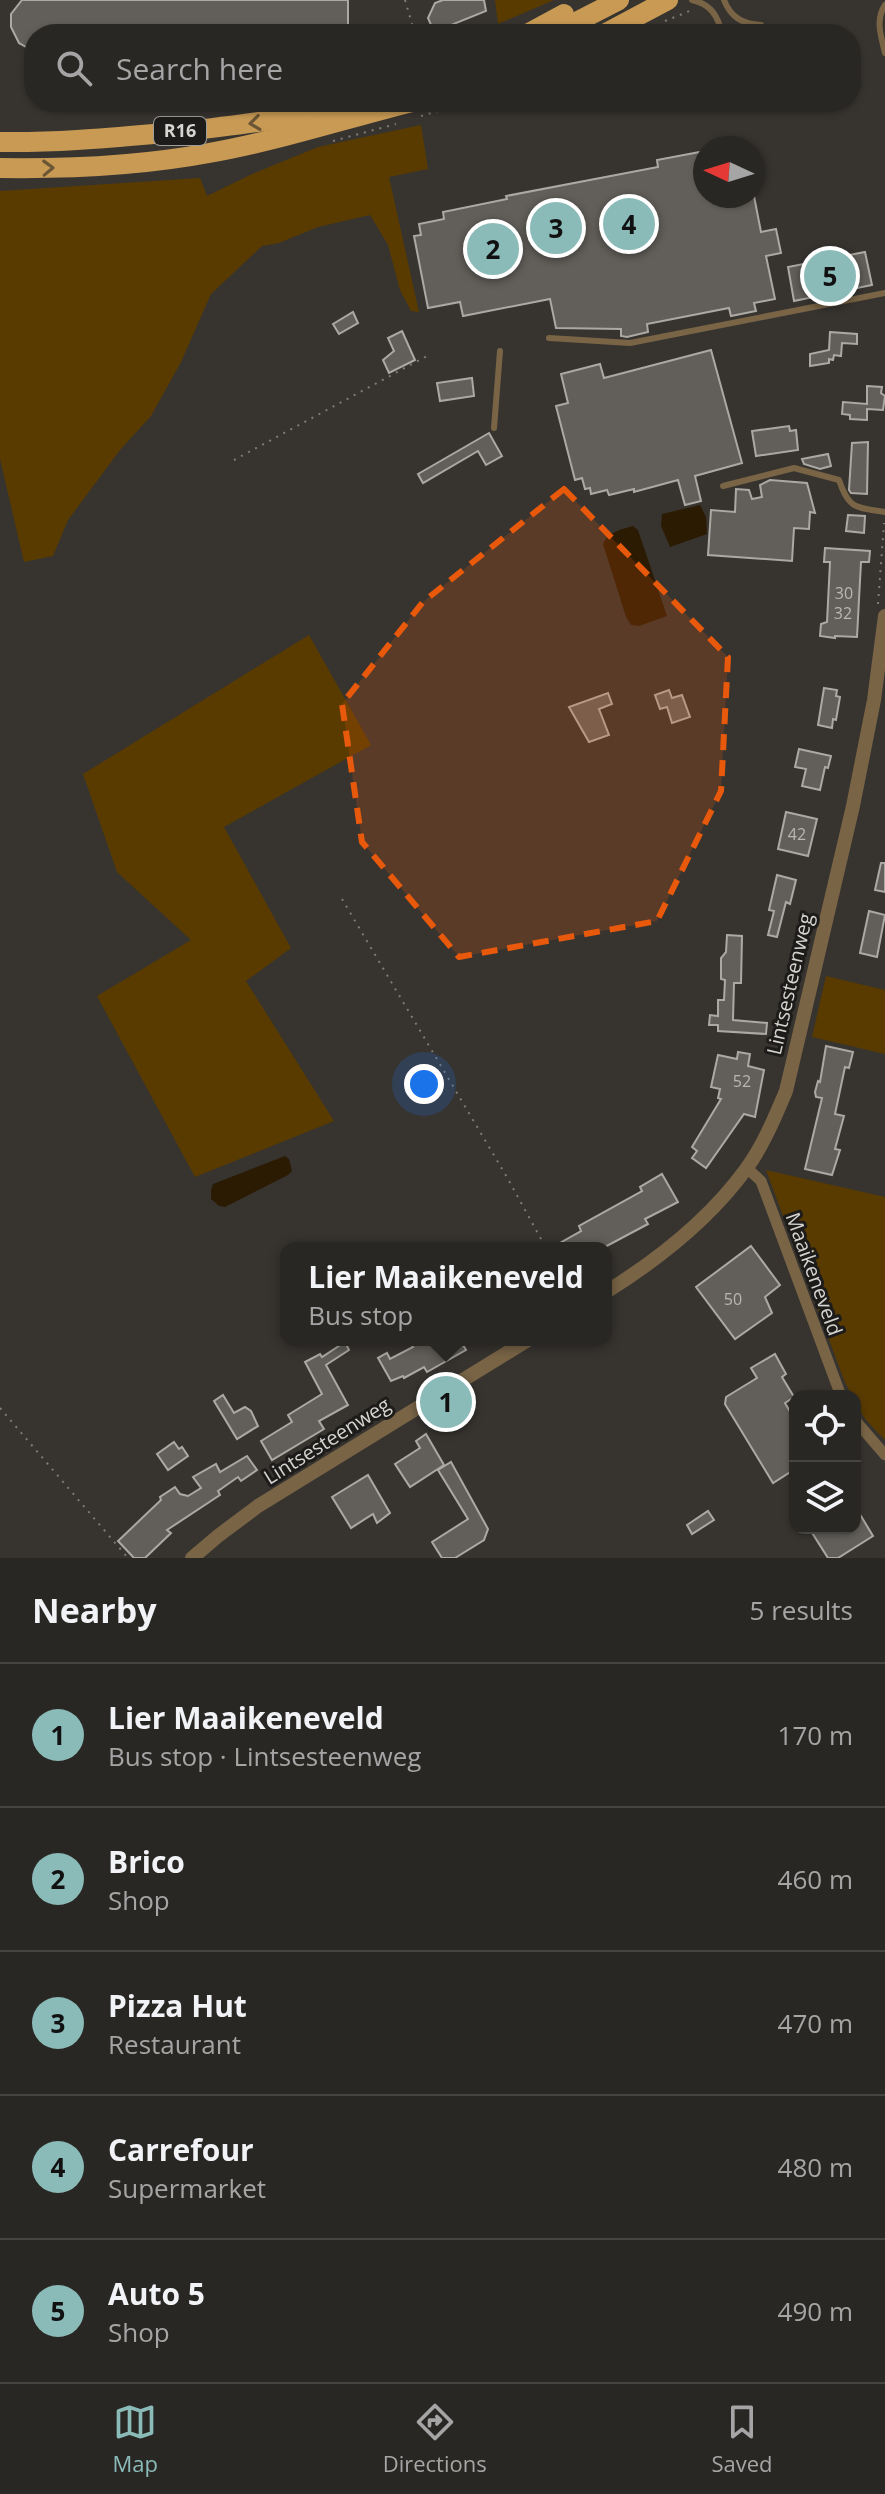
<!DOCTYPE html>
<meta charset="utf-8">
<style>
body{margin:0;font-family:"Open Sans",sans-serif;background:#312f2c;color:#f1f3f6}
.controls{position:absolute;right:24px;bottom:24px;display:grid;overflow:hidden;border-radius:16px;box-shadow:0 2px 6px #0004}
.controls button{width:72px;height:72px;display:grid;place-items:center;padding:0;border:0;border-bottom:2px solid #454441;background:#292724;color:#f1f3f6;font:40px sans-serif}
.compass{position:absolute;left:693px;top:136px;width:72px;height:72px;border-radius:50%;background:#292724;box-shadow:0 2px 6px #0004;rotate:274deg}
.you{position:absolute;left:424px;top:1084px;width:28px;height:28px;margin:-20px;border:6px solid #fff;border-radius:50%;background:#1a73e8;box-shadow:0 0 0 12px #1a73e833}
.badge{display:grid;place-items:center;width:52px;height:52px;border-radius:50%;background:#8bbbb9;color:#111;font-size:26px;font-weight:700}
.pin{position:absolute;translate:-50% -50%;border:4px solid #fff;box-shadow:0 2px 8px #0006}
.popup{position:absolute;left:280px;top:1242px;width:332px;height:104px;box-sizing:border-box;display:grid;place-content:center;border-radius:16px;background:#292724;filter:drop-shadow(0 2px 6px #0005);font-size:26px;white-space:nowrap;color:#a5a5a6}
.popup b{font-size:30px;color:#f1f3f6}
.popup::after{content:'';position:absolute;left:50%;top:100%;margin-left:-16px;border:16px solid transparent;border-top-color:#292724}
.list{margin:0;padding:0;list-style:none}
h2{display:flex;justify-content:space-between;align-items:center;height:104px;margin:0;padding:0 32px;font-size:34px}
h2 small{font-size:26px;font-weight:400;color:#a5a5a6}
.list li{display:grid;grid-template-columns:52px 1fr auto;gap:24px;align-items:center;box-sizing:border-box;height:144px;padding:0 32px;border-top:2px solid #454441}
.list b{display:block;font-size:30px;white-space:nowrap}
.list p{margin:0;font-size:26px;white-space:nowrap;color:#a5a5a6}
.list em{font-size:26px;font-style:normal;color:#a5a5a6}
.icon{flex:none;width:44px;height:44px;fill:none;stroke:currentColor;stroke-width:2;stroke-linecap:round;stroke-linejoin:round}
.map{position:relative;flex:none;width:885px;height:1558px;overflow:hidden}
.search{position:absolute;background:#292724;box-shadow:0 2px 6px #0004;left:24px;right:24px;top:24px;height:88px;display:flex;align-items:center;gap:20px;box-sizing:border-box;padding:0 28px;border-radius:32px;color:#a5a5a6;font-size:30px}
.sheet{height:824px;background:#292724}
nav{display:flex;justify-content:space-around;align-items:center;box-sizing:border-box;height:112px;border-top:2px solid #454441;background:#292724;font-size:22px;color:#a5a5a6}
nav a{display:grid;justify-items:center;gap:4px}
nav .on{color:#8bbbb9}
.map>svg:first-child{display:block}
.green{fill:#593b00}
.water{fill:#2b1b03}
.building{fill:#625f5a;stroke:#aca9a4;stroke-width:2}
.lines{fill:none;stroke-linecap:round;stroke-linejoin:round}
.path{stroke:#7e7b78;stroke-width:2;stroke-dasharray:2 6;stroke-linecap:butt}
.service{stroke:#796446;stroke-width:6}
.minor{stroke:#796446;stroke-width:11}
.tertiary{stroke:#796446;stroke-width:14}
.trunk{stroke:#c89a54;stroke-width:20}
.oneway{stroke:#6a5534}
.marked{fill:#e8590c;fill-opacity:0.2;stroke:#e8590c;stroke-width:6;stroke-dasharray:16 10;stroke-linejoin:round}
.labels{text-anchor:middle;stroke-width:6;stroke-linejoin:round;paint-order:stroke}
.number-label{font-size:16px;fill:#b9b7b3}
.shield{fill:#1d1c1a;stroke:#9e9d9a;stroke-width:2}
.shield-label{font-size:18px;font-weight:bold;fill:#d6d4d1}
.street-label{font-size:20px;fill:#d6d4d1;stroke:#1d1c1a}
</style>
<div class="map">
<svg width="885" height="1558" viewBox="0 0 885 1558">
<rect width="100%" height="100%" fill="#373430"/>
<g class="green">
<path d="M495 0H554L498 24Z"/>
<path d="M421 125 428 169 389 177 419 312 411 311 400 290 388 245 370 215 318 227 279 243 262 246 211 294 181 362 151 416 120 450 68 520 53 556 24 562 0 459V191L200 178 207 196 250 175 318 147Z"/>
<path d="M309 635 371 745 224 827 291 948 246 981 334 1121 195 1177 97 996 191 940 117 872 83 774Z"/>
<path d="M826 976 885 990V1054L812 1037Z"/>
<path d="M766 1170 885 1197V1440C873 1427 857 1414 855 1396H852L844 1380Z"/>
</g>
<g class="water">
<path d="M700 505 706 517 707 534 670 547 661 526 662 514Z"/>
<path d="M633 526 638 530 667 616 639 626 631 625 626 617 603 544C608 532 622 529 633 526Z"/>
<path d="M285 1156 289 1159 292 1171 288 1175 225 1207 219 1206 211 1199V1190L213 1184Z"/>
</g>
<g class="building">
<path d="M22 0H348V34H34V48H28L19 43 11 27V14Z"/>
<path d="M443 0H484L486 11 434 32 428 18 435 3Z"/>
<path d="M705 151V196H754L761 232 776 229 781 253 766 256 775 299 754 303 756 311 731 316 729 308 647 324 648 332 627 337 621 336V329L556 328 550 299 463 316 460 302 428 308 414 236 421 235 419 224 444 219 443 212 507 199 506 196 658 167 657 160Z"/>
<path d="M865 252 872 285 794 301 788 267Z"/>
<path d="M353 312 358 323 339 334 333 324Z"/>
<path d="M402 331 415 360 389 373 383 360 394 351 388 338Z"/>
<path d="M830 332 857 334V344L842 343 841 356 834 355 833 360 829 359V363L810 366V354L829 350Z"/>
<path d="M711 350 742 463 695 476 701 501 685 505 678 480 634 492V489L609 495 607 490 591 494 590 488 585 489 582 478 575 480 556 406 568 403 561 374 600 364 604 378Z"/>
<path d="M472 378 474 396 440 401 437 383Z"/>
<path d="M867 386 882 387 881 393 885 396 883 410 867 409V420L850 419V415L842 414 843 402 867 404Z"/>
<path d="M789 426 790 431 796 430 798 450 756 456 752 431Z"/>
<path d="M489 433 502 456 486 465 478 451 423 483 418 474Z"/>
<path d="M868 442 867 494 851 493 849 490 852 443Z"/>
<path d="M828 454 831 466 820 469 804 464 802 459Z"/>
<path d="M770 480 807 483 815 513 810 512 809 529 794 528 792 561 708 555 711 510 735 512 736 489 749 490 752 499 762 497 760 485Z"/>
<path d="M848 515 865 516 864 533 846 531Z"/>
<path d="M825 548 870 551 869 562H861L857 637 835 636V638L820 636 821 624 827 622 830 562H824Z"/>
<path d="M824 688 837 690 836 696 840 697 836 720 833 719 832 728 818 725Z"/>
<path d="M669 690 672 698 682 695 690 717 672 723 667 707 660 709 655 695Z"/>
<path d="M608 693 612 704 599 709 609 735 589 742 569 707Z"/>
<path d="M799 749 831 756 828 768 825 767 820 790 802 786 806 769 795 767Z"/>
<path d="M786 812 817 819 808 856 778 849Z"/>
<path d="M881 863H885V892L875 890Z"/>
<path d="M777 875 796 880 790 904 786 902 777 937 768 935 774 911 769 910Z"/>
<path d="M869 911 885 915 877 957 860 953Z"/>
<path d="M727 935 742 936 741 983H734L733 1020 767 1023 766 1034 718 1031V1025H709L710 1015 718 1016V1000H724L725 980 721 979V958L726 952Z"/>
<path d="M826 1046 853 1052 849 1068 845 1067 835 1114 844 1116 835 1149 840 1150 832 1175 805 1169 822 1098 816 1097 815 1092 818 1081 820 1082Z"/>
<path d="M738 1052 750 1054 748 1066 764 1070 755 1117 744 1114 706 1168 692 1158 697 1151 692 1147 721 1099 718 1098 720 1089 711 1087 718 1055 737 1059Z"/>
<path d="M662 1174 678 1202 645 1219 648 1224 603 1248H551L581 1231 579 1226 642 1191 640 1187Z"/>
<path d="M751 1246 780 1285 765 1297 772 1313 735 1339 696 1287Z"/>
<path d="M409 1340H460L466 1350 427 1372 424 1367 404 1378 403 1376 391 1381 378 1358 387 1353 390 1359 413 1347Z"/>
<path d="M345 1342 349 1350 326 1365 348 1405 319 1421 324 1429 272 1460 261 1441 292 1422 288 1415 322 1394 305 1362 320 1354 322 1357Z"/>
<path d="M775 1354 786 1374 782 1377 794 1397 785 1403 795 1420V1469L773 1483 725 1404 726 1397 757 1378 751 1368Z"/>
<path d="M223 1395 234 1413 245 1407 251 1411 258 1426 237 1439 214 1401Z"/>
<path d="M426 1434 444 1465 410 1487 395 1464 420 1448 416 1441Z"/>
<path d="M174 1442 179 1449 182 1447 188 1456 168 1470 157 1454Z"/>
<path d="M247 1456 257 1470 241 1481 238 1477 218 1491 220 1495 167 1530 171 1533 145 1558H134L118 1541 161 1500 160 1497 175 1487 180 1494 188 1496 201 1488 193 1477 216 1464 220 1472Z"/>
<path d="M451 1462 488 1529 484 1540 455 1558H442L432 1542 468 1519 438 1470Z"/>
<path d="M368 1475 390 1513 377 1523 373 1514 351 1528 332 1497Z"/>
<path d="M855 1506 873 1536 838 1558H828L809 1528H855Z"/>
<path d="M708 1511 714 1520 692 1534 687 1525Z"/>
</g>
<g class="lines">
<g class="path">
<path d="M405 0 415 34"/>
<path d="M665 21 692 10"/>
<path d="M501 34 510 30"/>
<path d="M421 116 470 102"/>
<path d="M333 141 396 124"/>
<path d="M234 460 427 356"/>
<path d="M878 604 884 523"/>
<path d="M342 899 508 1179 546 1248"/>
<path d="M0 1408 128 1558"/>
</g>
<g class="service">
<path d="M692 0C711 4 718 16 722 34"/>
<path d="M724 0C731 18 743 24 761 25"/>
<path d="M885 5C875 20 881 36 885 53"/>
<path d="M549 338 630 343 885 293"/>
<path d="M494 428 500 351"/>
<path d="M723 486 794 468 839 480C849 510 856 507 885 512"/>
</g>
<g class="minor">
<path d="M747 1168 761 1181 841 1396"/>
<path d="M855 1420 885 1455"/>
</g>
<g class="tertiary">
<path d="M606 1292C659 1259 709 1220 746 1169 763 1146 775 1117 786 1091L853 806 874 700 885 616"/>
<path d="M192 1558 218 1536 258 1506 528 1340"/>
</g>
<g class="trunk">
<path d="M527 34 564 14"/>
<path d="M553 34 619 0"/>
<path d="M604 34 668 0"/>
<path d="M0 142C60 143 118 137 177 132 239 125 299 118 359 102"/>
<path d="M0 168C69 169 140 166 209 153 277 141 344 119 412 102"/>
</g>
</g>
<defs><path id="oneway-chevron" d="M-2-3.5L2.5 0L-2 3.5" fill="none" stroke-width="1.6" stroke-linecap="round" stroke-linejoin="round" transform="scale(2)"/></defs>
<g class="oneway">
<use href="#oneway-chevron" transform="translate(255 123) rotate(173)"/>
<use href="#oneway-chevron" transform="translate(48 168) rotate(-2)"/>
</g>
<path class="marked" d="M564 489 728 657 721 791 657 921 459 957 362 842 342 704 423 602Z"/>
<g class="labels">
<g class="number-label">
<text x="844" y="599">30</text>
<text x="843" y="619">32</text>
<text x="797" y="840">42</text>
<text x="742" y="1087">52</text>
<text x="733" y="1305">50</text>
</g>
<rect class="shield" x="154" y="117" width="52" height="28" rx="6"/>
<g class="shield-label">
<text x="180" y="137">R16</text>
</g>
<g class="street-label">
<text transform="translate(790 984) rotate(-77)" y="7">Lintsesteenweg</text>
<text transform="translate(814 1274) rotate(70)" y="7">Maaikeneveld</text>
<text transform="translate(327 1441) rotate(-32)" y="7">Lintsesteenweg</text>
</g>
</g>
</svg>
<div class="controls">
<button><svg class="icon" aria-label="locate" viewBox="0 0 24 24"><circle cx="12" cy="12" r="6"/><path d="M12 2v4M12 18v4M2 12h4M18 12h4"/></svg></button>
<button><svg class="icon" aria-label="layers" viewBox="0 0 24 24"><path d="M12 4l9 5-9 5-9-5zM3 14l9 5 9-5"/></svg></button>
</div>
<svg class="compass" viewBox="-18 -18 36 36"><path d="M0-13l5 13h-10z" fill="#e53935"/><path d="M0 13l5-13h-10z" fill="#a5a5a6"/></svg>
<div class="you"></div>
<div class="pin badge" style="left:446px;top:1402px">1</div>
<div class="popup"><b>Lier Maaikeneveld</b>Bus stop</div>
<div class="pin badge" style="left:493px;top:249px">2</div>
<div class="pin badge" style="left:556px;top:228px">3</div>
<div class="pin badge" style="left:629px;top:224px">4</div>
<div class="pin badge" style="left:830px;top:276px">5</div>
<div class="search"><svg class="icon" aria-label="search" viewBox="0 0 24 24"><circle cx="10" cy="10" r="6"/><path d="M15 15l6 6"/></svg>Search here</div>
</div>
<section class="sheet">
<h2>Nearby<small>5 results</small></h2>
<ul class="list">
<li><span class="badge">1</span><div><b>Lier Maaikeneveld</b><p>Bus stop · Lintsesteenweg</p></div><em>170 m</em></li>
<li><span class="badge">2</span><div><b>Brico</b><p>Shop</p></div><em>460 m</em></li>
<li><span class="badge">3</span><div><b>Pizza Hut</b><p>Restaurant</p></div><em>470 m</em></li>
<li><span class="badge">4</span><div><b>Carrefour</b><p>Supermarket</p></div><em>480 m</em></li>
<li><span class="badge">5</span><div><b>Auto 5</b><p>Shop</p></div><em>490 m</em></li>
</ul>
</section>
<nav>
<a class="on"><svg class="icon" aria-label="map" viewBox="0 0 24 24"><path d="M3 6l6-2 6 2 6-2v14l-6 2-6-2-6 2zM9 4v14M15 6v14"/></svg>Map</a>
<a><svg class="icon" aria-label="directions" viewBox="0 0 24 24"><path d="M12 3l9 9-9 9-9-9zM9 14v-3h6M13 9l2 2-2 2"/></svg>Directions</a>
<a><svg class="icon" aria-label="saved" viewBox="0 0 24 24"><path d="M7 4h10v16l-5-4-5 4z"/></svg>Saved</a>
</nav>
